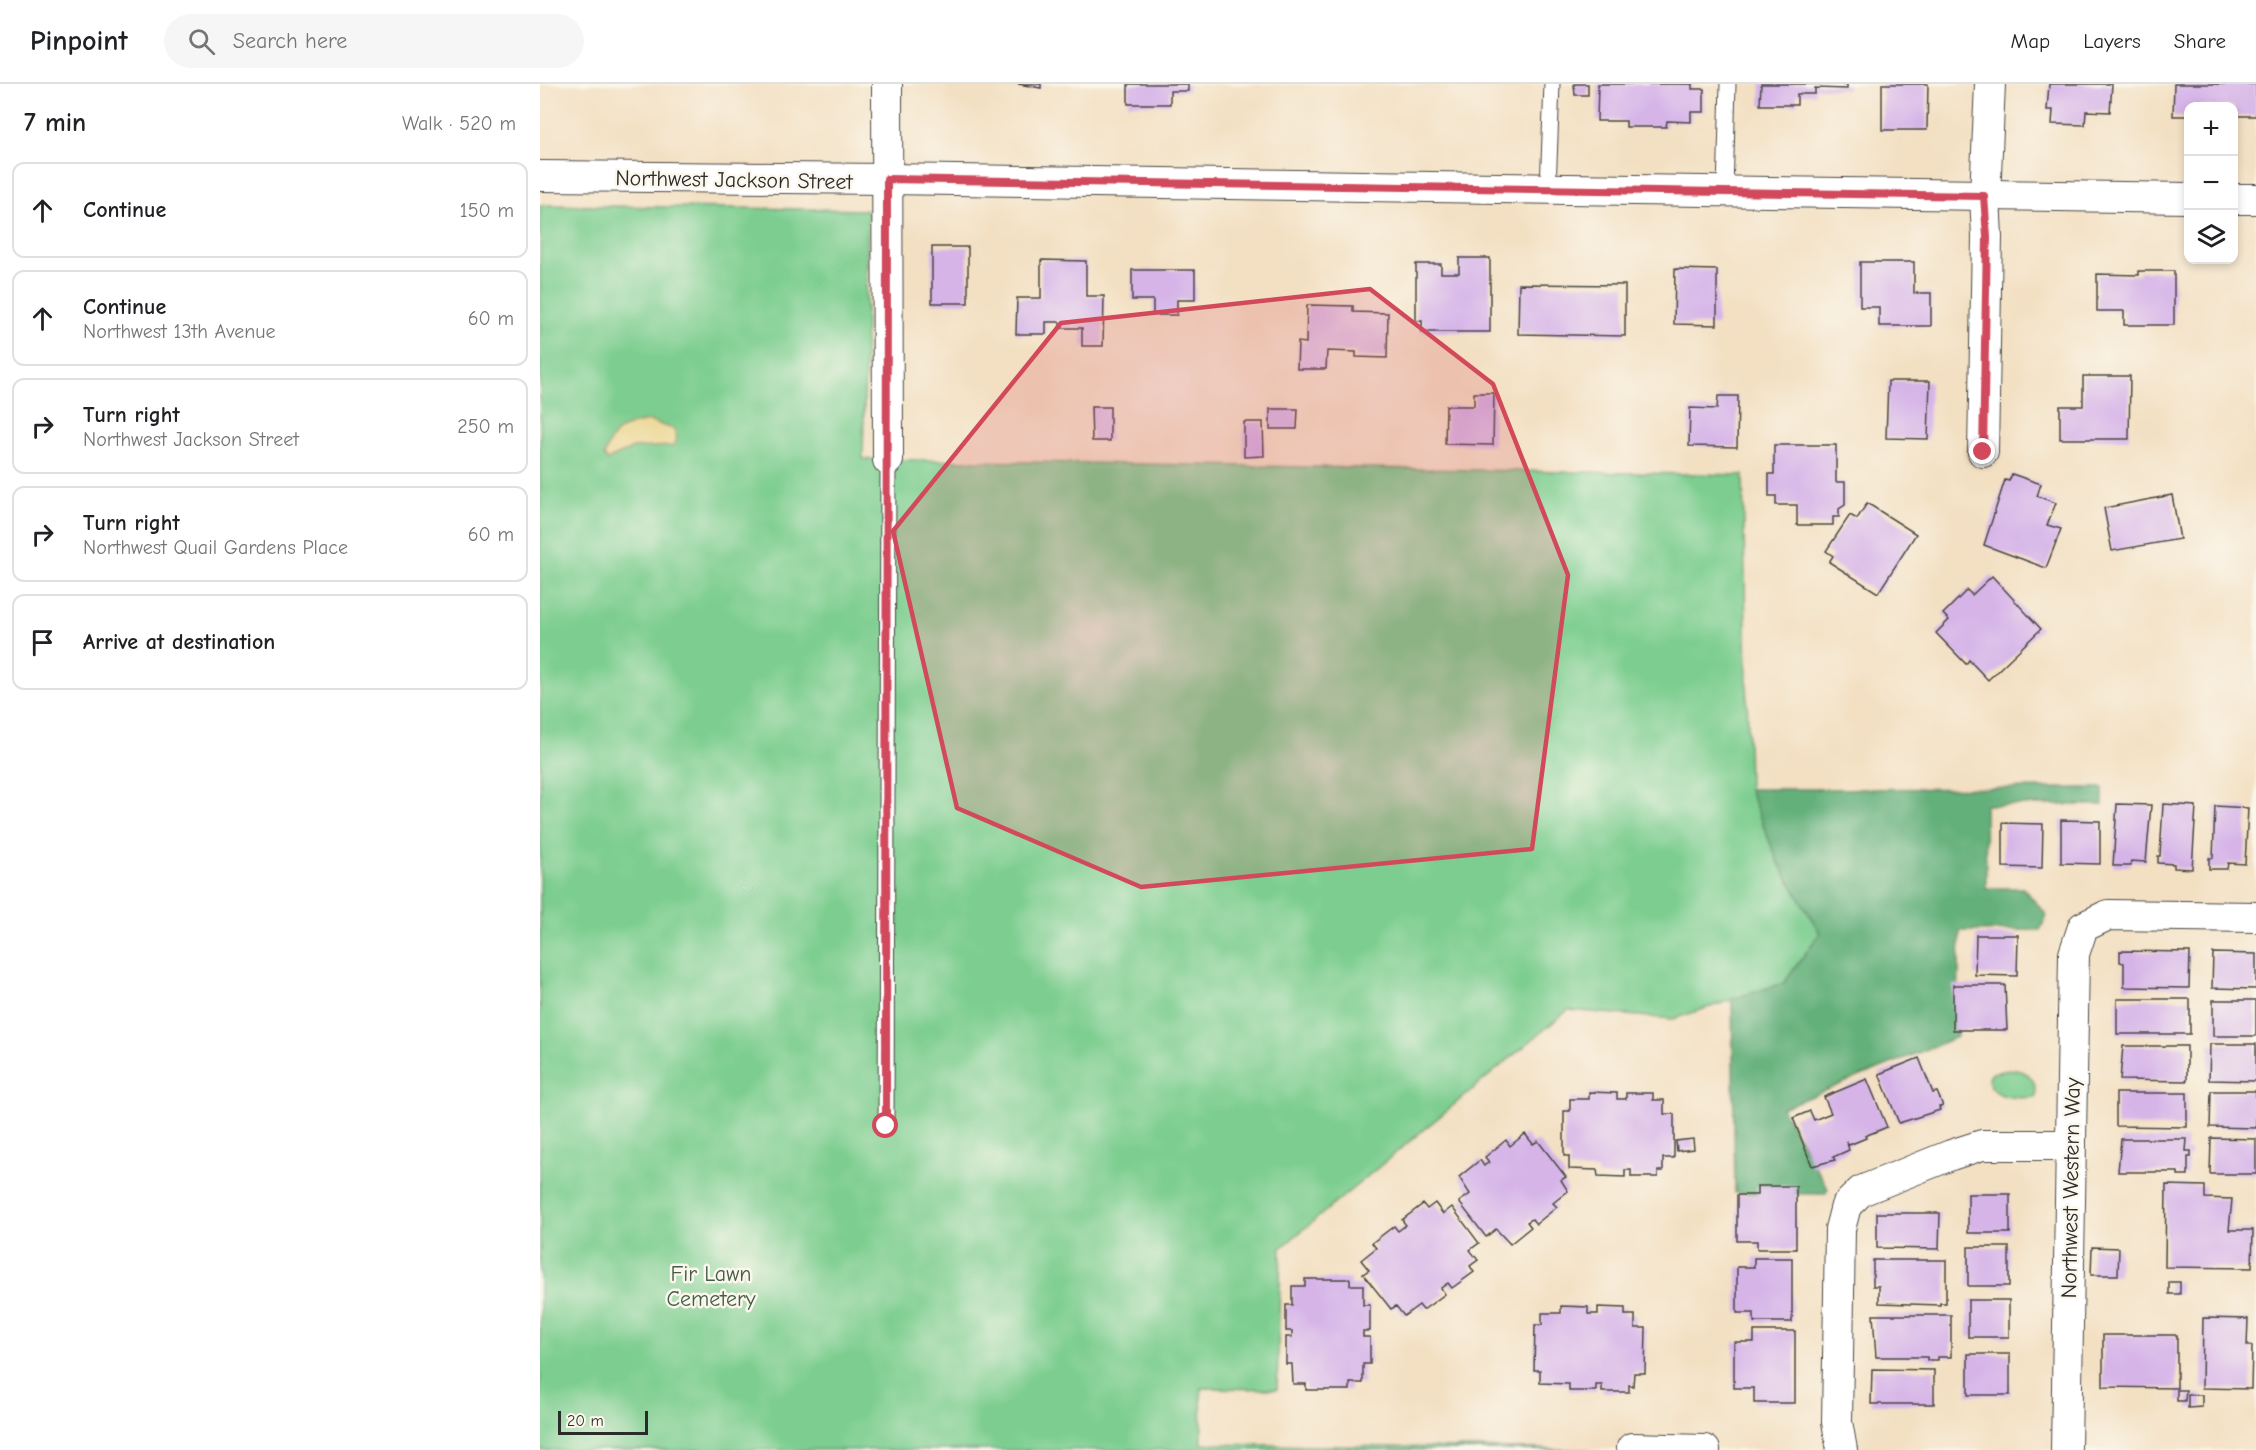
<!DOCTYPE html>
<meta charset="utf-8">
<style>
body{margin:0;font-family:"Comic Neue",sans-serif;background:#f6f6f6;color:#202124}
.controls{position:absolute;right:18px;top:18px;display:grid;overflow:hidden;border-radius:12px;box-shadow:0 3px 9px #0003}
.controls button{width:54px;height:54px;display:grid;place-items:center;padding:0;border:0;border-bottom:2px solid #e0e0e0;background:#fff;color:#202124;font:30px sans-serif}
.scale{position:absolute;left:18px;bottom:15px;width:90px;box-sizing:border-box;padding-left:6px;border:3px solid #2b2b2b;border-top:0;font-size:16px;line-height:21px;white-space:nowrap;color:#2b2b2b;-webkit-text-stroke:4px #fbf7ec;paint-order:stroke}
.stop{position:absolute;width:18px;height:18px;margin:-14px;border:4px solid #d1495b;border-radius:50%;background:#fff}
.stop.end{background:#d1495b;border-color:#fff;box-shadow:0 2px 6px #0008}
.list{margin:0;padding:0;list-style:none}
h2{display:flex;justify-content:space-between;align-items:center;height:78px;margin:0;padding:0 24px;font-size:26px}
h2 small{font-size:20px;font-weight:400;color:#757577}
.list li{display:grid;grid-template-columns:39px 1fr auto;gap:18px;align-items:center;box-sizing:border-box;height:96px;margin:0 12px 12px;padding:0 12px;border:2px solid #e0e0e0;border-radius:12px}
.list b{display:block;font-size:22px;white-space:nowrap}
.list p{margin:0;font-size:20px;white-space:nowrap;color:#757577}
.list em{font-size:20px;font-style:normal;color:#757577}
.icon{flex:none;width:33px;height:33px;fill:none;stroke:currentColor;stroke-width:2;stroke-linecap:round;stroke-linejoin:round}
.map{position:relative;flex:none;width:1716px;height:1366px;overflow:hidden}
header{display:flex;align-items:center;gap:36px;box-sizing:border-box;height:84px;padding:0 30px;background:#fff;border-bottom:2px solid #e0e0e0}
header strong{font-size:28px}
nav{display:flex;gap:33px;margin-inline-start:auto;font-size:21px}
.search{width:420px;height:54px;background:#f6f6f6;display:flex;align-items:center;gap:15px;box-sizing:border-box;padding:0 21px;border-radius:33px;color:#757577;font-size:22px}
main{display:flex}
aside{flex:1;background:#fff}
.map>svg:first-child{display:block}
.green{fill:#7bcd8f;stroke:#537c5d;stroke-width:1.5}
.forest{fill:#64b07a;stroke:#486e52;stroke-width:1.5}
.sand{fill:#eeda9e;stroke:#8c8264;stroke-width:1.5}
.building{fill:#d6b4e8}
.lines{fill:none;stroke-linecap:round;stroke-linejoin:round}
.lane-casing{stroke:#494642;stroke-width:17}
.street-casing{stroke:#494642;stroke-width:32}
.lane{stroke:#fff;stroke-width:15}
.street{stroke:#fff;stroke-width:30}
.route{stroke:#d1495b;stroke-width:8}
.marked{fill:#d1495b;fill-opacity:0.2;stroke:#d1495b;stroke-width:4.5;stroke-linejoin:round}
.labels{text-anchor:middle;stroke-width:5;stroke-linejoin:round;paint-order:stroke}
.street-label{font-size:22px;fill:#2b2b2b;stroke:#fbf7ec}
.park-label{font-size:22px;fill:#435c49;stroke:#fbf7ec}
</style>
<header>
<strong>Pinpoint</strong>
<div class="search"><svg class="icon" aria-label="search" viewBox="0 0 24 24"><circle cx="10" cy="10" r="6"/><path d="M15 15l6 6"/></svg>Search here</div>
<nav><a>Map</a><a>Layers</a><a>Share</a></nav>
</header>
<main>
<aside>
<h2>7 min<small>Walk · 520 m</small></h2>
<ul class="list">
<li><svg class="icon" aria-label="ahead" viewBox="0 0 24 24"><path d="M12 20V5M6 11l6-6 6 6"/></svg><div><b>Continue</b></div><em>150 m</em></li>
<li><svg class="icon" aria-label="ahead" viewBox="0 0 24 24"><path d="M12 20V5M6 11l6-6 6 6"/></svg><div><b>Continue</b><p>Northwest 13th Avenue</p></div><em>60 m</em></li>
<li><svg class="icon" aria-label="right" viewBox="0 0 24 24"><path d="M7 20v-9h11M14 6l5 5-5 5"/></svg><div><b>Turn right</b><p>Northwest Jackson Street</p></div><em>250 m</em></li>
<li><svg class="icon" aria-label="right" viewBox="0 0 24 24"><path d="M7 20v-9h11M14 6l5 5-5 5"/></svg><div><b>Turn right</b><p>Northwest Quail Gardens Place</p></div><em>60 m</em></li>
<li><svg class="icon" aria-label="arrive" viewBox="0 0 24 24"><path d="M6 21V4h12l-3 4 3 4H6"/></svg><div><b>Arrive at destination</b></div></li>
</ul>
</aside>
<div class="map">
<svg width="1716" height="1366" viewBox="0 0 1716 1366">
<rect width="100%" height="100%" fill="#fbf7ec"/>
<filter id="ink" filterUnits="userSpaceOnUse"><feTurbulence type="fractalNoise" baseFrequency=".0167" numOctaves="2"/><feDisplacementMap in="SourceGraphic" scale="12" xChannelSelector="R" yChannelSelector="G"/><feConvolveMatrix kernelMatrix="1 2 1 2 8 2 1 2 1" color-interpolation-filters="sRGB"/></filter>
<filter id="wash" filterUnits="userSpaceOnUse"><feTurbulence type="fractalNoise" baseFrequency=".008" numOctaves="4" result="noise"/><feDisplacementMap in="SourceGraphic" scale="24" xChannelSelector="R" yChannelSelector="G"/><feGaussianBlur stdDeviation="1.35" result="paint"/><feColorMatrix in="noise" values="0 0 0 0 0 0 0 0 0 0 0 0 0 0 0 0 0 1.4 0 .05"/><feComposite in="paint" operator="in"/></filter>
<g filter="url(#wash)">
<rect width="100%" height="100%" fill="#f3e0c3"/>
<g class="green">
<path d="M0 121 328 126 323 375 1203 391 1209 705 1237 776 1281 849 1244 899 1133 935 1028 926 741 1164 737 1305 661 1304 662 1360 1050 1366H0Z"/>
<path d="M1476 985C1492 990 1496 997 1496 1013 1478 1014 1455 1017 1448 996L1452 989Z"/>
</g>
<path class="forest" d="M1563 704V721H1445L1446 804H1483L1507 831 1500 846 1420 847 1417 953 1242 1024 1288 1105 1285 1110 1195 1109 1192 915 1244 899 1280 849 1237 776 1209 705Z"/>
<path class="sand" d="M109 337 134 345 137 355 133 362 93 364 67 376 64 372C72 346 82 341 109 337Z"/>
<g id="blocks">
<g class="building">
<path d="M478 0H501V4Z"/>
<path d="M588 0H648V7H630V20H588Z"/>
<path d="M1034 0H1048V11H1035Z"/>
<path d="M1058 0H1152V5H1164V28H1151V38L1127 37 1126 43H1086V37H1057Z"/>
<path d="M1221 0H1307V5L1275 4V10H1257V21H1220Z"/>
<path d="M1342 0H1388L1387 46H1342Z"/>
<path d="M1509 0H1572L1570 28 1546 27 1545 41 1512 40 1513 26H1507Z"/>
<path d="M1634 0H1716V32H1694V22H1648V32H1633Z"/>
<rect x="392" y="163" width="36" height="56"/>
<path d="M919 174H950V248H882V237H876V180H901V189H919Z"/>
<path d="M501 176 546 177V212H564L563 262H542V244H520V238H506V250H476L477 214H501Z"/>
<path d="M1320 178H1374V209H1391V242H1339V223H1320Z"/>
<path d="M1135 185 1177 186V241L1134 240Z"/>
<path d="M592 186H655V216H637V231H613V216H592Z"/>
<path d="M1599 187H1634V241H1584V227H1557V190L1599 191Z"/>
<path d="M979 200 1085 201V252L978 250Z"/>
<path d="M767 221 813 222V228L848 229 847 274 816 273V268L787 267 786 285H757L758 258 766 259Z"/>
<path d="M1543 292H1590L1589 355H1520V322H1543Z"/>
<path d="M1348 297H1390L1388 355 1346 354Z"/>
<path d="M934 309H954L953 361 905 360 906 322H934Z"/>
<path d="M1178 312H1198L1197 363 1149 362 1150 324 1177 325Z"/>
<path d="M551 323H570V357H552Z"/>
<path d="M730 325H758L757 345H730Z"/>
<path d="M704 338H723L724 372 704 373Z"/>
<path d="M1234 361H1296V398H1305V421L1299 425V433H1293V441H1257V421H1236V412H1229V390H1234Z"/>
<path d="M1472 390 1501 400 1497 412 1516 419 1507 441 1521 445 1506 484 1444 461 1465 396 1469 397Z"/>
<path d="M1632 411 1640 455 1572 467 1564 424Z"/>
<path d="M1327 419 1376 450 1338 509 1289 478 1293 472 1286 467 1310 431 1317 435Z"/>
<path d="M1452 492 1501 545 1448 596 1429 576 1426 580 1396 549 1409 536 1403 530 1427 506 1432 511Z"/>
<path d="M1577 720 1611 721 1606 778 1591 777 1590 782H1573Z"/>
<path d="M1623 720 1656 722 1652 785 1634 784V780L1618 779V772H1620Z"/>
<path d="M1675 722 1708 724 1705 780 1688 779 1687 785H1669V774H1673Z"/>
<path d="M1521 736 1560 737V780L1521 779Z"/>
<path d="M1463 739 1503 740 1502 784 1463 783Z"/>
<path d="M1436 851H1478L1477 892 1435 891Z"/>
<path d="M1580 867 1650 868 1649 904 1584 903V879L1580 878Z"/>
<path d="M1673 869 1716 870V905L1672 904Z"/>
<path d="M1413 901H1465L1467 946H1413Z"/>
<rect x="1577" y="915" width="73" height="35"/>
<rect x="1673" y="916" width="43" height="36"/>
<path d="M1670 960H1716V997L1669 996Z"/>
<path d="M1583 962H1647V997L1580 996Z"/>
<path d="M1379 974 1393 1009 1397 1008 1403 1022 1399 1023 1400 1026 1359 1039 1339 990Z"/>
<path d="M1327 995 1347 1043 1325 1052 1326 1054 1309 1061 1307 1059 1309 1066 1293 1073 1295 1076 1272 1082 1253 1034 1270 1027 1274 1036 1291 1029 1284 1013Z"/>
<path d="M1671 1007H1716V1044L1670 1043Z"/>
<path d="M1049 1008 1077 1009V1015H1086V1009H1113V1016H1124V1030H1134V1074H1123V1087H1118V1093H1091V1086H1085V1093L1058 1092 1057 1086 1029 1085V1072H1024V1027H1030V1015H1049Z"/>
<path d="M1576 1009H1647V1043L1576 1042Z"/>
<path d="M985 1050 993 1060 998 1057 1026 1093 1021 1096 1028 1107 1013 1119 1017 1123 996 1140 992 1135 987 1138 991 1143 970 1160 956 1145 946 1153 919 1118 930 1110 919 1093 940 1076 944 1082 949 1078 945 1073 966 1056 970 1062Z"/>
<path d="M1671 1054 1716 1055V1090H1670Z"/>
<path d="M1153 1055 1154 1065 1137 1067 1136 1057Z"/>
<path d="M1581 1055H1647L1646 1067H1651V1073H1648V1091H1638V1088H1578Z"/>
<path d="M1626 1101 1665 1102V1114L1692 1115 1689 1146H1713L1712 1184 1625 1183Z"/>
<path d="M1217 1102H1256V1165H1217V1157H1197V1111H1217Z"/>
<rect x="1428" y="1110" width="42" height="39"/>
<path d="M895 1119 903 1130 912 1123 939 1159 930 1166 938 1176 930 1182 934 1188 912 1204 908 1199 901 1204 905 1210 883 1226 879 1221 864 1232 856 1222 851 1225 823 1190 829 1186 821 1176 836 1164 832 1159 854 1142 858 1147 866 1141 862 1136 883 1120 887 1125Z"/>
<path d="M1337 1129H1400L1399 1165 1337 1164Z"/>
<rect x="1428" y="1163" width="41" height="39"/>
<path d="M1552 1163 1579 1164 1578 1191H1551Z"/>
<path d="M1214 1174H1252V1238H1214V1229H1197V1183H1214Z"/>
<path d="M1333 1176H1406V1219H1400V1221L1339 1219V1202H1333Z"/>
<path d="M765 1195H810V1201H823V1221H830V1247H823V1253H830V1280H823V1299H810V1306H766V1300H753L752 1280H746V1253H752V1247H746V1221H752V1202H765Z"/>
<rect x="1629" y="1198" width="11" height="12"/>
<rect x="1428" y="1216" width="41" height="37"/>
<path d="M1021 1222 1048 1223V1230H1058V1223L1085 1224V1231H1095V1244H1106L1105 1289H1094L1093 1302 1089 1301V1308H1062V1301H1056V1307H1029V1300L1000 1299V1286H994L995 1241H1002V1229H1021Z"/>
<path d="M1333 1231H1411V1273H1398V1276H1387V1273H1336Z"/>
<path d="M1663 1234 1708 1235 1707 1262H1712L1711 1305 1662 1304Z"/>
<path d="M1214 1247H1255V1319H1214V1304H1194V1258H1214Z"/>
<path d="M1563 1251H1637V1304L1563 1303Z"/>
<rect x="1428" y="1270" width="42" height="41"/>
<path d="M1332 1285 1394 1286V1320H1331Z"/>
<path d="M1637 1306H1646L1645 1317H1637Z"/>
<path d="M1648 1311H1662V1323L1648 1324Z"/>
</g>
</g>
</g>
<g filter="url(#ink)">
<use href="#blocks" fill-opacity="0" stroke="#494642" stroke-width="1.5"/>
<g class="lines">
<defs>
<g id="lane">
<path d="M1008 105 1012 0"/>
<path d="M1185 108 1188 0"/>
<path d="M346 1042 348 376"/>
</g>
<g id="street">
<path d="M347 0 348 376"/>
<path d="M0 92 347 95 1648 114"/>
<path d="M1694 115H1716"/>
<path d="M1443 368 1447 153 1445 112 1450 0"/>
<path d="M1092 1364 1165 1366"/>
<path d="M1302 1366 1297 1338 1300 1145 1306 1122 1321 1107 1411 1071 1442 1061H1531"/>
<path d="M1526 1366 1534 870 1543 843 1568 831 1716 833"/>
</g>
</defs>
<use href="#lane" class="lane-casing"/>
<use href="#street" class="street-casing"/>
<use href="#lane" class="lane"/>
<use href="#street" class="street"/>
</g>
</g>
<g class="lines" filter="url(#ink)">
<path class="route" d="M346 1042 347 95 1444 112 1447 153 1443 368"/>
</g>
<path class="marked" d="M830 205 953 300 1028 491 992 765 601 803 417 724 353 447 521 239Z"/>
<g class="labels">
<g class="street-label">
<text transform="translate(194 95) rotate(1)" y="8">Northwest Jackson Street</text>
<text transform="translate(1530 1104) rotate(-89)" y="8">Northwest Western Way</text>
</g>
<g class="park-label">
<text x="171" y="1197">Fir Lawn<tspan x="171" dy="25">Cemetery</tspan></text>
</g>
</g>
</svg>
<div class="controls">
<button>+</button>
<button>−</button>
<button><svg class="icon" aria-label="layers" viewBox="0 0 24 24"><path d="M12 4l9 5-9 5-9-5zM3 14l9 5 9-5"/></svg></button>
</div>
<div class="scale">20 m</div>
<div class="stop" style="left:346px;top:1042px"></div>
<div class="stop end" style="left:1443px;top:368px"></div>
</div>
</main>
